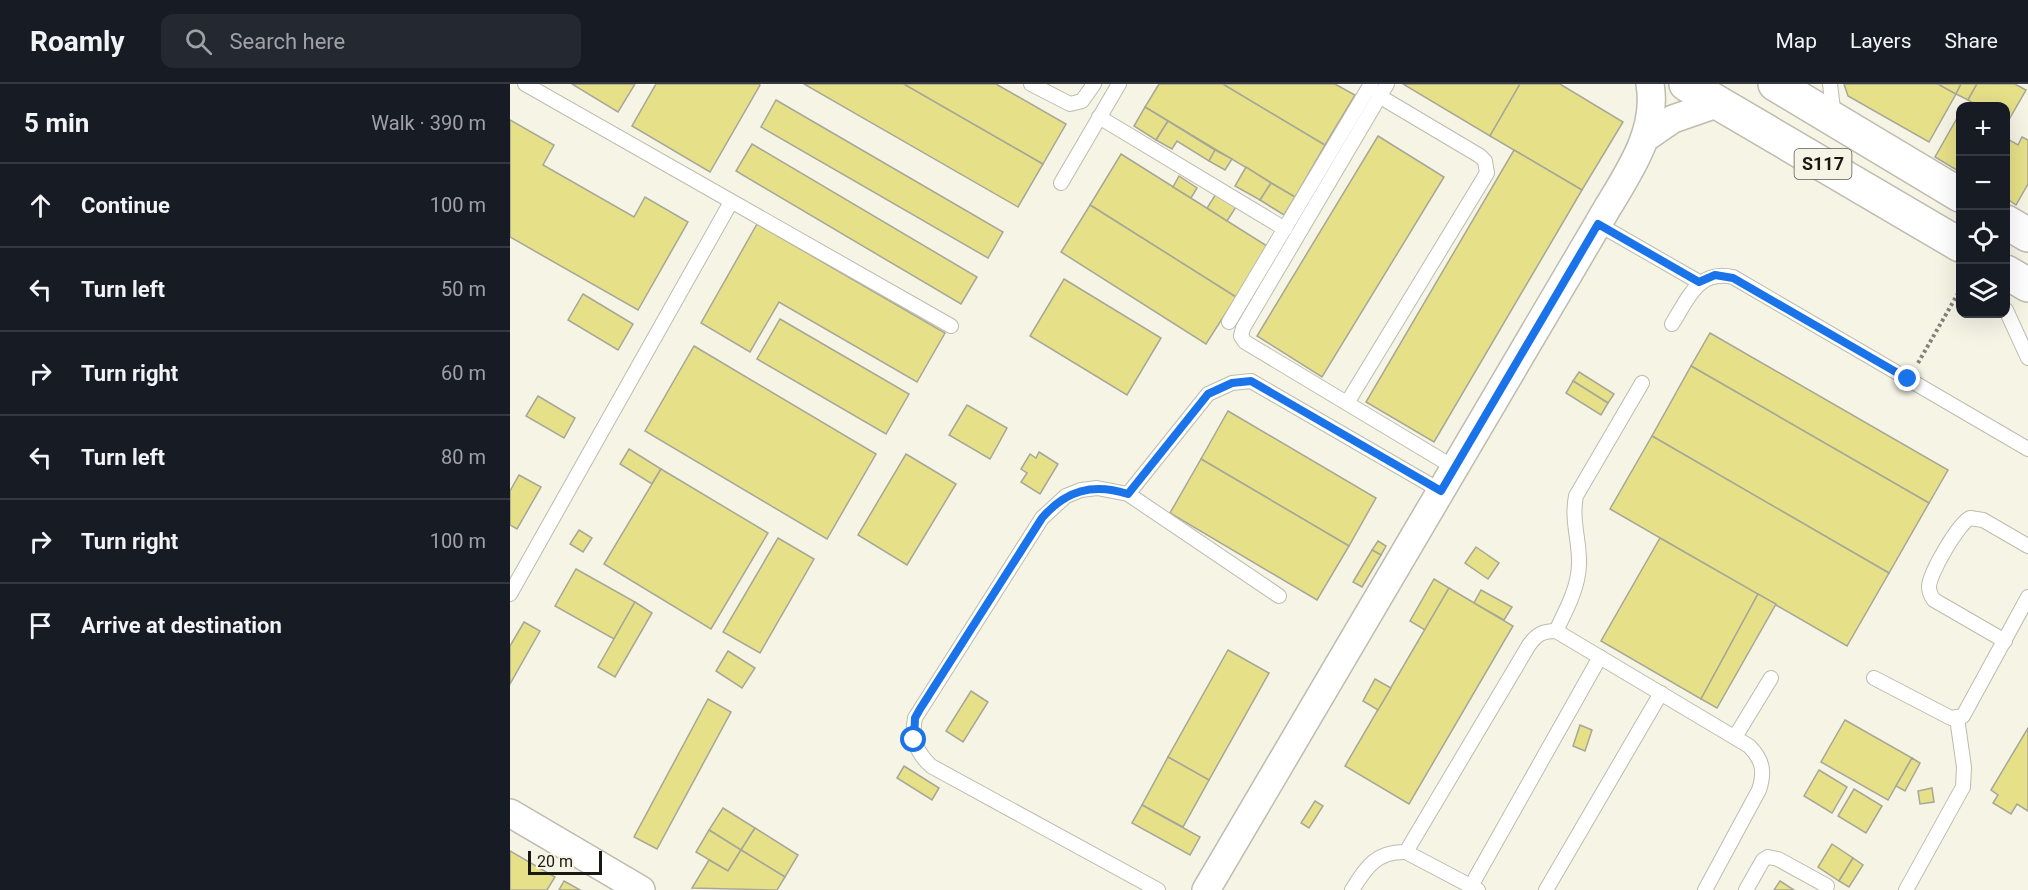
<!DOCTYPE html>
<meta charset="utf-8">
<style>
body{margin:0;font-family:Roboto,sans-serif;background:#242831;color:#f1f3f6}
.controls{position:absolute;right:18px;top:18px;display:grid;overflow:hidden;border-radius:12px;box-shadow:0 6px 24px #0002}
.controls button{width:54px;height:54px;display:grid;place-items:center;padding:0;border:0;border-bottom:2px solid #363941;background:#171b24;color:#f1f3f6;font:30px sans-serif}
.scale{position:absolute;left:18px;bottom:15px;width:74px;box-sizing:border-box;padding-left:6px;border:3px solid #191913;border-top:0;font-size:16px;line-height:21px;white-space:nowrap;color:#191913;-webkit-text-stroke:4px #f5f4e5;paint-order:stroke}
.stop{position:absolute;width:18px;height:18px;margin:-14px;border:4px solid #1a73e8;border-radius:50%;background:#fff}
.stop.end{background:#1a73e8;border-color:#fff;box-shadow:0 2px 6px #0008}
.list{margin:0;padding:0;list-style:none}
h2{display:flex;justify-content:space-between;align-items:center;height:78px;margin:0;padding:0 24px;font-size:26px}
h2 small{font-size:20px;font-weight:400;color:#9ea1a6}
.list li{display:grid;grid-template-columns:39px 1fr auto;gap:18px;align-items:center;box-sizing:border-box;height:84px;padding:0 24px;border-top:2px solid #363941}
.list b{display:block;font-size:22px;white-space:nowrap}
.list em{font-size:20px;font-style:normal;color:#9ea1a6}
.icon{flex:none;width:33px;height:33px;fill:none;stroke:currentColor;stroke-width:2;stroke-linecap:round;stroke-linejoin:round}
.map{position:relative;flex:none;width:1518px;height:806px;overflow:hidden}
header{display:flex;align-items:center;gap:36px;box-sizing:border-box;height:84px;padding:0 30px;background:#171b24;border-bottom:2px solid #363941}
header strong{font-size:28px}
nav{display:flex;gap:33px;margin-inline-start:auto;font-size:21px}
.search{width:420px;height:54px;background:#242831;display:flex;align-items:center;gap:15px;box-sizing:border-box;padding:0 21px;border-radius:12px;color:#9ea1a6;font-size:22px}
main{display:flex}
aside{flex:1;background:#171b24}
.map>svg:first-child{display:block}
.building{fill:#e6e088;stroke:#a7a798;stroke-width:1.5}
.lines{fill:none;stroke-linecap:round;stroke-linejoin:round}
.lane-casing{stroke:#bdbcae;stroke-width:16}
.street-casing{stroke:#bdbcae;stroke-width:30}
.primary-casing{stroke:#bdbcae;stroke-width:36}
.path{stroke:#818176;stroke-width:4;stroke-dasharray:3 3;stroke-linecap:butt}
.lane{stroke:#fff;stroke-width:14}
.street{stroke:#fff;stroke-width:27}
.primary{stroke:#fff;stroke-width:33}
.route{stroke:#1a73e8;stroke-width:8}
.labels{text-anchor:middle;stroke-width:6;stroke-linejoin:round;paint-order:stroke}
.shield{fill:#f5f4e5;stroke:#5b5b52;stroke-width:1.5}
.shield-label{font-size:18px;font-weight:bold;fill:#191913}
</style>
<header>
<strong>Roamly</strong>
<div class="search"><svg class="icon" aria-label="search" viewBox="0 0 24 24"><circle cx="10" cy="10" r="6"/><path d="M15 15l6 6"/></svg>Search here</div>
<nav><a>Map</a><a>Layers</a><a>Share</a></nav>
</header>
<main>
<aside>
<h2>5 min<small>Walk · 390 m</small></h2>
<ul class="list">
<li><svg class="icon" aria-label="ahead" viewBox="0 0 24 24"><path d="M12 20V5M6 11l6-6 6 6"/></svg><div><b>Continue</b></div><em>100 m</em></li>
<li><svg class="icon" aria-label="left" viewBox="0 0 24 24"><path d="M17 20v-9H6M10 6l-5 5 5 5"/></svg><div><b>Turn left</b></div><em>50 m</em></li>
<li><svg class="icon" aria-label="right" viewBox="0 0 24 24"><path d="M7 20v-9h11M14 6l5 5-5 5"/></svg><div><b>Turn right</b></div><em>60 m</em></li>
<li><svg class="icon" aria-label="left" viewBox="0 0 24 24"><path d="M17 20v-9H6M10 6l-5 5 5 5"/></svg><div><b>Turn left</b></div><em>80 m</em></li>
<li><svg class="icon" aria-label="right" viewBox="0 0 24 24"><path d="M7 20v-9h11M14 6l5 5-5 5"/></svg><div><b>Turn right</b></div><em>100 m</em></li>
<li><svg class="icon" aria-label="arrive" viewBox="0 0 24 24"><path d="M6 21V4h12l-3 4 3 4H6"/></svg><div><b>Arrive at destination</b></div></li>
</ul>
</aside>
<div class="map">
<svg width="1518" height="806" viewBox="0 0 1518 806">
<rect width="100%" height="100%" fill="#f5f4e5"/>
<g class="building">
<path d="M62 0H125L108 28Z"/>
<path d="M146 0H249L250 1 200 88 122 42Z"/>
<path d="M294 0H394L533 80 508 123Z"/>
<path d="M394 0H486L556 40 533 80Z"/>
<path d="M649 0H713L815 61 785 113 635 23Z"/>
<path d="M713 0H825L845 11 815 61Z"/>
<path d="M893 0H1010L980 52Z"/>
<path d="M1010 0H1050L1113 38 1072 106 980 52Z"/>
<path d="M1334 0H1428L1446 10 1419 58 1338 12Z"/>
<path d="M1428 0H1451L1446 10Z"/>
<path d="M1451 0H1467L1458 16 1446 10Z"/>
<path d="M1467 0H1505L1516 6 1497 39 1496 22H1468L1458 16Z"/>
<path d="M266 16 493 148 478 174 251 43Z"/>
<path d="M635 23 658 37 646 56 624 42Z"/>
<path d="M1450 29V88L1425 73Z"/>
<path d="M0 36 44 61 33 81 124 133 135 113 178 138 128 226 0 153Z"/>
<path d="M658 37 705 66 699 77 667 57 662 65 646 56Z"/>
<path d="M868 52 934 93 812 293 747 252Z"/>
<path d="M1512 53 1518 56V100L1506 121 1496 114V54L1508 61Z"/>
<path d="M242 60 467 193 451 220 226 87Z"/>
<path d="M705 66 722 75 715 86 699 77Z"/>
<path d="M1004 66 1072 106 924 358 856 318Z"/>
<path d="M611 70 757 162 726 213 580 121Z"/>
<path d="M736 83 761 99 750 116 725 102Z"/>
<path d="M669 92 687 104 681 114 663 103Z"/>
<path d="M761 99 785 113 774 131 750 116Z"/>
<path d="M706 110 726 123 717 137 697 124Z"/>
<path d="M580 121 726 213 696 260 551 168Z"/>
<path d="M247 140 435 249 407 298 269 218 240 268 191 239Z"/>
<path d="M554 195 651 254 617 311 520 252Z"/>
<path d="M73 210 123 240 108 266 58 236Z"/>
<path d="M270 235 399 310 376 350 247 275Z"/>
<path d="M1200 249 1438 386 1419 419 1181 282Z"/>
<path d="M184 262 366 370 317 455 135 347Z"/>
<path d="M1181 282 1419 419 1379 489 1142 352Z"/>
<path d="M1069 288 1104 310 1098 319 1063 297Z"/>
<path d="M1063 297 1098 319 1091 331 1056 309Z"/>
<path d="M28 312 65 334 54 354 16 332Z"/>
<path d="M457 321 497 344 480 375 439 351Z"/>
<path d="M718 327 866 414 839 462 691 375Z"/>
<path d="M1142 352 1379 489 1337 562 1100 425Z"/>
<path d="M119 365 151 385 142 400 110 380Z"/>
<path d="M529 368 548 380 530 410 511 398 517 389 511 385 520 370 526 374Z"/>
<path d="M396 370 446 400 397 481 348 451Z"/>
<path d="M691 375 839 462 807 516 660 429Z"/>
<path d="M151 385 258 449 201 545 94 480Z"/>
<path d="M9 391 31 403 7 445 0 441V407Z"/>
<path d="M69 446 82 454 73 468 60 460Z"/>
<path d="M268 454 304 475 250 569 213 548Z"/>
<path d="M1150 454 1248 510 1191 615 1091 557Z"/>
<path d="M868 457 876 462 871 471 862 466Z"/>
<path d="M966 463 989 479 978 495 955 479Z"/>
<path d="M862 466 871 471 852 503 843 498Z"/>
<path d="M66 485 125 518 104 555 45 522Z"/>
<path d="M924 495 939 504 915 546 900 537Z"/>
<path d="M939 504 1003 542 899 720 835 682Z"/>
<path d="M971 506 1002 523 994 536 964 519Z"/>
<path d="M1248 510 1266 520 1207 624 1191 615Z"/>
<path d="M125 518 142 529 105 593 88 583Z"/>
<path d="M14 538 30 547 0 600V562Z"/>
<path d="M718 566 759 589 699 696 658 673Z"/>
<path d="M218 567 245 584 232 604 206 587Z"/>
<path d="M865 595 881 604 868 626 853 617Z"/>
<path d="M461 607 478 618 453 658 436 647Z"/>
<path d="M198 615 221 628 147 765 124 753Z"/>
<path d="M1335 636 1402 674 1378 716 1311 678Z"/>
<path d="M1070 641 1082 646 1075 667 1063 662Z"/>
<path d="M1518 644V727L1507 720 1501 730 1483 719 1488 711 1481 706Z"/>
<path d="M658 673 699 696 673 743 632 721Z"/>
<path d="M1402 674 1410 679 1395 707 1386 702Z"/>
<path d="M394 682 429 704 422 716 387 694Z"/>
<path d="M1309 686 1337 703 1322 729 1294 712Z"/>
<path d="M1422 704 1424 718 1410 720 1408 707Z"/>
<path d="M1344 705 1372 722 1356 749 1328 732Z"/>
<path d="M805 717 813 722 799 744 791 739Z"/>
<path d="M632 721 690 753 680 771 622 739Z"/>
<path d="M213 724 245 744 231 766 199 746Z"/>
<path d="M245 744 288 771 275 793 231 766Z"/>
<path d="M199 746 231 766 218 787 186 768Z"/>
<path d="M1322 760 1343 774 1329 797 1308 783Z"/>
<path d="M231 766 275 793 267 806 182 804 199 776 218 787Z"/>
<path d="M0 767 45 793 37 806H0Z"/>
<path d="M1343 774 1353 781 1339 803 1329 797Z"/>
<path d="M54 797 70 806H49Z"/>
<path d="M1270 797 1284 806H1264Z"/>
</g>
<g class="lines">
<defs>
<g id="lane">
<path d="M15 0 441 242"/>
<path d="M521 0 560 20 572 17 584 0"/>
<path d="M877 0 733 244 731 252 735 258 945 384"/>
<path d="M1320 0 1324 33"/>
<path d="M589 33 775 145"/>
<path d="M551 99 609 0"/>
<path d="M1088 140 1189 198"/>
<path d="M1496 226 1518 274"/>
<path d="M719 238 861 0"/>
<path d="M1162 240C1178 215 1188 185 1223 193L1518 365"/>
<path d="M837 319 977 89 975 77 970 72 869 12"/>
<path d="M618 410 698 310 722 299 741 297 931 407"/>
<path d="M0 510 221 118"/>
<path d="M1046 547C1056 526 1068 505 1069 481 1070 457 1061 437 1066 412L1132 299"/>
<path d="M1495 557 1424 516C1421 512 1419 508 1419 503 1419 490 1448 440 1460 434L1473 436 1518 462"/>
<path d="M1364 594 1441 634 1453 632 1518 513"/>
<path d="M1225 653 1261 594"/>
<path d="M896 768 1019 561C1027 550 1033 547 1046 547L1239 662C1253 676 1255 688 1249 706L1195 806"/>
<path d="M961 802 1090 573"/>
<path d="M648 806 421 682C406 668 401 654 405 634L532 434 556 412 571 406 587 404 618 410 769 512"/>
<path d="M842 806C856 783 867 767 896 768L968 806"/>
<path d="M1036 806 1151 609"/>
<path d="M1236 806 1253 776 1258 773 1268 775 1317 802"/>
<path d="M1396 806 1453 703 1454 683 1447 634"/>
</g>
<g id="street">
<path d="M1137 53 1163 35 1209 19"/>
<path d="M0 729 131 806"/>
<path d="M696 806 1088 140C1112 97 1149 52 1140 0"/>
</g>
<g id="primary">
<path d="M1176 0 1450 161"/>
<path d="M1265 0 1450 111"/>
<path d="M1496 138 1518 151"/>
<path d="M1496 188 1518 201"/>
</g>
</defs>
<use href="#lane" class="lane-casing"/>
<use href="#street" class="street-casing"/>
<use href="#primary" class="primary-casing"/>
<path class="path" d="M1408 279 1450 206"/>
<use href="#lane" class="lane"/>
<use href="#street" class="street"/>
<use href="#primary" class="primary"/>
</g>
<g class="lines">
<path class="route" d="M404 656 405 634 410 625 532 434C556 406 583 399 618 410L698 310 722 299 741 297 931 407 1088 140 1189 198 1205 191 1223 194 1398 295"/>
</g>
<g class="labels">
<rect class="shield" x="1284.5" y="65" width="57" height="30" rx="4.5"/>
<g class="shield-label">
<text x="1313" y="86">S117</text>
</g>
</g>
</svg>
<div class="controls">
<button>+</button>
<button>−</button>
<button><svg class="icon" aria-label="locate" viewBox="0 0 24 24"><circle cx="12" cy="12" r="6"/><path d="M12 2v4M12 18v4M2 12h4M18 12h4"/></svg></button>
<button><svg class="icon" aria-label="layers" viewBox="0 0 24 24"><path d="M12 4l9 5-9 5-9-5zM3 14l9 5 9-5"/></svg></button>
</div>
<div class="scale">20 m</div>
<div class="stop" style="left:404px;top:656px"></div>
<div class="stop end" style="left:1398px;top:295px"></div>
</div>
</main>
